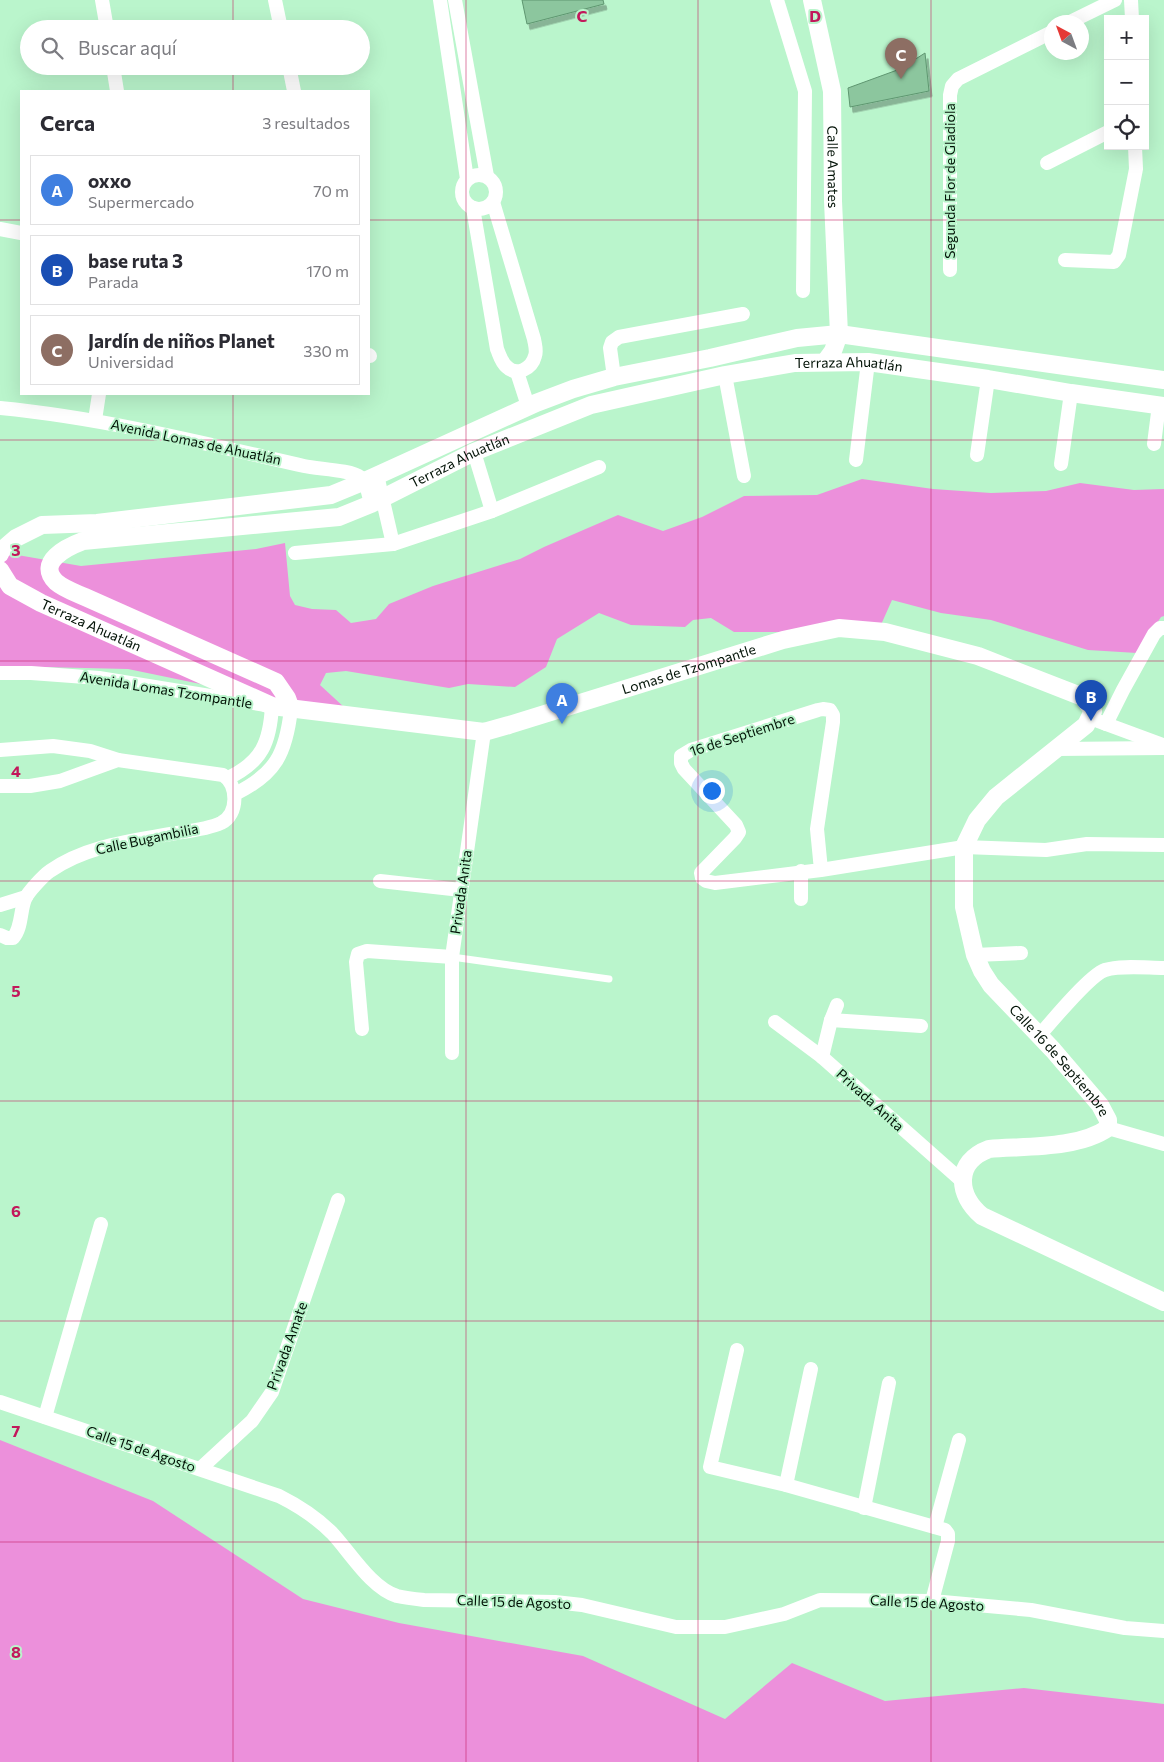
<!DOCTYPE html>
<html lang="es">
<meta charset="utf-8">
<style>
body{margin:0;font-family:Commissioner,sans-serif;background:#f2f2f3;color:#2b2b33}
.controls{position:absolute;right:15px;top:15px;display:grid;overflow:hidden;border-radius:0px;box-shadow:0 5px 20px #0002}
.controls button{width:45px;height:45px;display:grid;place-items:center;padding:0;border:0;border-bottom:1px solid #e1e1e2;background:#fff;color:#2b2b33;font:25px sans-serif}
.compass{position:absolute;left:1044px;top:15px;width:45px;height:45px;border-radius:50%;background:#fff;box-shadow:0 5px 20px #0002;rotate:319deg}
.you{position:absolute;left:711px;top:790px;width:18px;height:18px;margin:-12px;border:4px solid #fff;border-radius:50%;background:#1a73e8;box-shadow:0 0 0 8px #1a73e833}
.badge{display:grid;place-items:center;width:32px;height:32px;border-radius:50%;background:#b0419f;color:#fff;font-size:16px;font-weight:700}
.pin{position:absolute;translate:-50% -41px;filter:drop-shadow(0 1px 2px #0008)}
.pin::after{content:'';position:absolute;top:26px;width:18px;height:15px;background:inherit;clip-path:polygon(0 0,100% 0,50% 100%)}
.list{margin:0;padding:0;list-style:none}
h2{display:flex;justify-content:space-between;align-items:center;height:65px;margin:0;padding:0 20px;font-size:21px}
h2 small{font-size:16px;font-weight:400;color:#7c7c81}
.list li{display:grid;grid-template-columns:32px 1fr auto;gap:15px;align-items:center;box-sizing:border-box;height:70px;margin:0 10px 10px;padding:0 10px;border:1px solid #e1e1e2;border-radius:0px}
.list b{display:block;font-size:19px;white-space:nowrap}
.list p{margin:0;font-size:16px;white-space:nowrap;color:#7c7c81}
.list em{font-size:16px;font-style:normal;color:#7c7c81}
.icon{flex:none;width:28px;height:28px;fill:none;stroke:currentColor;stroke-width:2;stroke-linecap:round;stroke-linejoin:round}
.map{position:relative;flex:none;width:1164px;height:1762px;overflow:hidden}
.search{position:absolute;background:#fff;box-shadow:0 5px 20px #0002;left:20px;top:20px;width:350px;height:55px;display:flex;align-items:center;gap:12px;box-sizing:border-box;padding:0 18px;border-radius:28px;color:#7c7c81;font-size:19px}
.panel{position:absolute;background:#fff;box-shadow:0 5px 20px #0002;left:20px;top:90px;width:350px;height:305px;border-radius:0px}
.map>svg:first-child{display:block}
.forest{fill:#ec90db}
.building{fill:#8cc69e;stroke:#5e9670;filter:url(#shadow)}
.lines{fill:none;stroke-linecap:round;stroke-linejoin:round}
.service{stroke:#fff;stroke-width:7}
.minor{stroke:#fff;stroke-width:14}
.tertiary{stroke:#fff;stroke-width:18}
.grid{fill:none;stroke:#c2185b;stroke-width:1;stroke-opacity:0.55}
.labels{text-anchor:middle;stroke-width:4;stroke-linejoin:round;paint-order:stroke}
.street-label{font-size:14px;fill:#001105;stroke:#baf5cc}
.grid-label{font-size:16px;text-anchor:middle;font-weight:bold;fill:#c2185b;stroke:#baf5cc;stroke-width:4;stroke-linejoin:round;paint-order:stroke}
</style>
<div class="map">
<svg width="1164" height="1762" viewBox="0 0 1164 1762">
<defs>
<filter id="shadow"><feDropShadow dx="3" dy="5.5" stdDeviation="0" flood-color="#0004"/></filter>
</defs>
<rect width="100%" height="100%" fill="#baf5cc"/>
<g class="forest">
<path d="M862 479 933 489 991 493 1046 491 1080 483 1134 490 1164 489V616L1161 617 1137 653 1088 650 991 620 941 613 892 600 880 627 789 632H734L711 618 693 620 685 627 631 625 599 613 557 639 546 667 515 687 468 684 449 688 346 671 326 673 320 685 345 708H317L128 669 0 666V552L81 566 256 549 285 543 290 596 295 605 312 609 336 610 351 623 376 619 389 604 433 586 520 559 544 547 618 515 663 531 702 517 744 496 817 495Z"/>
<path d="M0 1440 153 1501 303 1599 399 1623 583 1656 725 1719 792 1663 885 1701 1024 1688 1164 1704V1762H0Z"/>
</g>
<g class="building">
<path d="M522 0H603L604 4 527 24Z"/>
<path d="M925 53 929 91 850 107 848 88 900 69Z"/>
</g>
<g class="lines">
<path class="service" d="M452 957 609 979"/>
<g class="minor">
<path d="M102 0 107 29"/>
<path d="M275 0 281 29"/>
<path d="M440 0 467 179"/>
<path d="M455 0 487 176"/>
<path d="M777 0 805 91 803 291"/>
<path d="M1131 0 1132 19"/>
<path d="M1070 22 1115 0"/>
<path d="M113 66 117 91"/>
<path d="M289 66 294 91"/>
<path d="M1047 163 1108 132"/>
<circle cx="479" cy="192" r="17"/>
<path d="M473 208 497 349C500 356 501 362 507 367 517 377 532 368 535 356 537 351 535 345 534 339L493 202"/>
<path d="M0 229 21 233"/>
<path d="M1065 260 1114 262 1119 255 1136 169 1135 146"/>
<path d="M950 270V95L952 86 958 79 1052 32"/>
<path d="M369 355 370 356"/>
<path d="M517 372 528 406"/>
<path d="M725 375 744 476"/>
<path d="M614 377 610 348 612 342 619 337 743 314"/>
<path d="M0 408C103 418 203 443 304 466 317 469 351 470 360 477 367 482 369 496 371 504"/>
<path d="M95 420 99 394"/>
<path d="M1154 444 1159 405"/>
<path d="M474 452 492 511"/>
<path d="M977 455 988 379"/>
<path d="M856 460 868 362"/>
<path d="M1061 464 1071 393"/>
<path d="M377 475 393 544"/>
<path d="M295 553 393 544 492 511 599 467"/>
<path d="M0 673H31L99 678 272 706C270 742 262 762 228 778"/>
<path d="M1098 721 1163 745"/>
<path d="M1106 724 1123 690 1154 634 1160 628H1164"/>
<path d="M1056 749 1164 748"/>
<path d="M0 750 53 746 90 751 118 760"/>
<path d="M0 786H30L60 781 118 760 223 775C238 785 239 814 221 823 208 829 190 831 176 833 133 841 87 845 50 871 44 875 28 892 25 899 20 911 22 928 13 938H7L0 935"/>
<path d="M235 794C276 774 286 753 291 709"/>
<path d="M821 870 817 829 833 722V715L830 710 823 709 818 710 691 750 681 756V763L684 769 736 825 739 832 735 838 701 873 702 878 706 881 715 883 821 870 964 847 1046 850 1087 844 1164 845"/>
<path d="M380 881 461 890"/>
<path d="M801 899V871"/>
<path d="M0 905 26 897"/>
<path d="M975 955 1021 953"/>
<path d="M831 1020 921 1026"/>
<path d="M775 1022 822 1057 962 1181"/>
<path d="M362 1029 356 962 358 954 367 951 452 957"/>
<path d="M1039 1036C1051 1022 1090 975 1105 970 1121 965 1147 968 1164 968"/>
<path d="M452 1053V957L484 732"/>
<path d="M822 1057 831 1020 837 1005"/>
<path d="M1108 1128 1164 1144"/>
<path d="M737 1350 710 1467 786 1485 945 1530 948 1534V1541L932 1601"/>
<path d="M0 1402 279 1496C299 1506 316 1517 332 1533 350 1552 371 1588 397 1596 406 1598 415 1599 424 1600L555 1602 582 1605 676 1627H725L784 1614 820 1600 932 1601 1031 1610 1125 1628 1164 1631"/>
<path d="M45 1417 101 1224"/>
<path d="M200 1469 252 1421 272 1392 338 1200"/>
<path d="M786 1485 811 1369"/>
<path d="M864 1508 889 1383"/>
<path d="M935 1527 959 1440"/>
</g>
<g class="tertiary">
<path id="s1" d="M812 0 832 91 833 201 839 334 833 351 825 362"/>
<path d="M0 554 1 551 16 538 42 525 97 523 331 495 365 481 536 403 573 389 614 377 710 358 797 338 839 334 1164 380"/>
<path id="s2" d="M0 570 10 586 41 603 272 706 484 732 509 725 783 640 839 628 885 632 978 656 1083 697 1093 711 1086 725 996 797 977 820 964 847V907L975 955 982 971 991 985 1053 1050 1100 1105 1108 1120V1128C1078 1149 1025 1146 989 1149 954 1162 957 1195 982 1216L1164 1302"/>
<path id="s3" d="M291 709 287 698 276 682 85 597C76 593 64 589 56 582 36 562 67 547 83 541L339 517 371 504 474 452 591 405 725 375 795 363 868 362 988 379 1071 393 1164 406"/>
</g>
</g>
<path class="grid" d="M233 0V29M466 0V1762M698 0V1762M931 0V1762M233 66V91M0 220H21M369 220H1164M233 394V1762M0 440H1164M0 661H1164M0 881H1164M0 1101H1164M0 1321H1164M0 1542H1164"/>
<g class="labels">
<g class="street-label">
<text dy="5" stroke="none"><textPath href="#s1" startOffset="169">Calle Amates</textPath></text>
<text transform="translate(950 181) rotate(-90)" y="5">Segunda Flor de Gladiola</text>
<text dy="5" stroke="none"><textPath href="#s3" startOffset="1129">Terraza Ahuatlán</textPath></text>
<text transform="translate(196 442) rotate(12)" y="5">Avenida Lomas de Ahuatlán</text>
<text dy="5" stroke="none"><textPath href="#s3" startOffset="724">Terraza Ahuatlán</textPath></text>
<text dy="5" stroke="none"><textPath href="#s2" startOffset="109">Terraza Ahuatlán</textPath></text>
<text dy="5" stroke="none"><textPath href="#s2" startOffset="735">Lomas de Tzompantle</textPath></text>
<text transform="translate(166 690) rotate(9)" y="5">Avenida Lomas Tzompantle</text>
<text transform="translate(742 735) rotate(-18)" y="5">16 de Septiembre</text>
<text transform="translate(147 839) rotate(-12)" y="5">Calle Bugambilia</text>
<text transform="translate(461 892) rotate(-82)" y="5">Privada Anita</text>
<text dy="5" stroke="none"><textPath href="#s2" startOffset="1599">Calle 16 de Septiembre</textPath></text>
<text transform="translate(870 1100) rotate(42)" y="5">Privada Anita</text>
<text transform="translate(287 1346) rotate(-70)" y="5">Privada Amate</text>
<text transform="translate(141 1449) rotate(19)" y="5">Calle 15 de Agosto</text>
<text transform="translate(514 1602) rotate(2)" y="5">Calle 15 de Agosto</text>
<text transform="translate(927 1603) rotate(3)" y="5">Calle 15 de Agosto</text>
</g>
</g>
<g class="grid-label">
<text x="582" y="22">C</text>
<text x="815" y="22">D</text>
<text x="16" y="556">3</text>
<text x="16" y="777">4</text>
<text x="16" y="997">5</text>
<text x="16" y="1217">6</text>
<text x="16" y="1437">7</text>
<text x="16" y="1658">8</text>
</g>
</svg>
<div class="controls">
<button>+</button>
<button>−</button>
<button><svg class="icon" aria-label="locate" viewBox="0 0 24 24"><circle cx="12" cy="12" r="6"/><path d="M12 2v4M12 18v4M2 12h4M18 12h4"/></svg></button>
</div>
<svg class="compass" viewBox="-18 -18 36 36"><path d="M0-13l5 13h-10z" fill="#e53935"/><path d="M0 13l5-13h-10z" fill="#7c7c81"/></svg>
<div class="you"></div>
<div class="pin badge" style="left:562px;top:724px;background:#3f7fe0">A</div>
<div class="pin badge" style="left:1091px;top:721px;background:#1a4fb4">B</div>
<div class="pin badge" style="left:901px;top:79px;background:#8d6e63">C</div>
<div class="search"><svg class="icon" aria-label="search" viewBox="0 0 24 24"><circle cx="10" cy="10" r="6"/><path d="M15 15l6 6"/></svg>Buscar aquí</div>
<section class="panel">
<h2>Cerca<small>3 resultados</small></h2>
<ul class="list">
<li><span class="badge" style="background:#3f7fe0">A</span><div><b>oxxo</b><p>Supermercado</p></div><em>70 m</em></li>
<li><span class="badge" style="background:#1a4fb4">B</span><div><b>base ruta 3</b><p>Parada</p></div><em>170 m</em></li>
<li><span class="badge" style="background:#8d6e63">C</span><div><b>Jardín de niños Planet</b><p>Universidad</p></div><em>330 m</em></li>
</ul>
</section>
</div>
